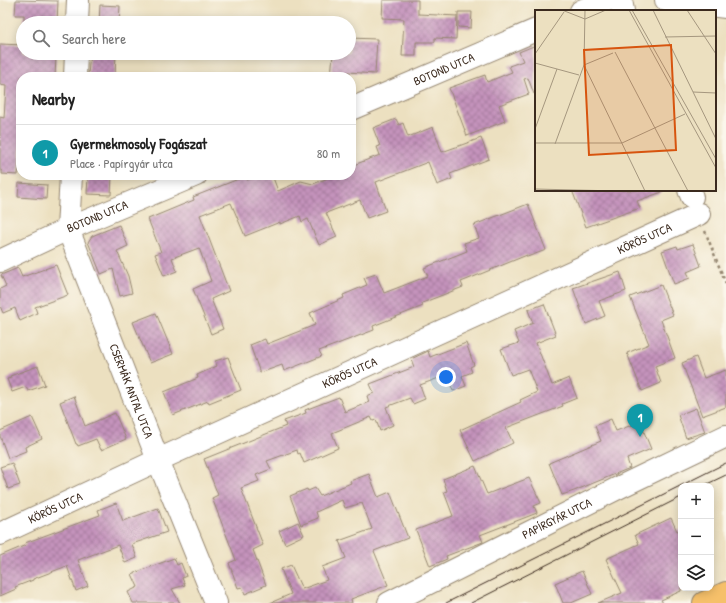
<!DOCTYPE html>
<meta charset="utf-8">
<style>
body{margin:0;font-family:"Patrick Hand",sans-serif;background:#f6f6f6;color:#222}
.controls{position:absolute;right:12px;bottom:12px;display:grid;overflow:hidden;border-radius:8px;box-shadow:0 2px 10px #0003}
.controls button{width:36px;height:36px;display:grid;place-items:center;padding:0;border:0;border-bottom:1px solid #e0e0e0;background:#fff;color:#222;font:20px sans-serif}
.you{position:absolute;left:446px;top:377px;width:14px;height:14px;margin:-10px;border:3px solid #fff;border-radius:50%;background:#1a73e8;box-shadow:0 0 0 6px #1a73e833}
.badge{display:grid;place-items:center;width:26px;height:26px;border-radius:50%;background:#1a73e8;color:#fff;font-size:13px;font-weight:700}
.pin{position:absolute;translate:-50% -33px;filter:drop-shadow(0 1px 2px #0008)}
.pin::after{content:'';position:absolute;top:21px;width:14px;height:12px;background:inherit;clip-path:polygon(0 0,100% 0,50% 100%)}
.list{margin:0;padding:0;list-style:none}
h2{display:flex;justify-content:space-between;align-items:center;height:52px;margin:0;padding:0 16px;font-size:17px}
h2 small{font-size:13px;font-weight:400;color:#767676}
.list li{display:grid;grid-template-columns:26px 1fr auto;gap:12px;align-items:center;box-sizing:border-box;height:56px;padding:0 16px;border-top:1px solid #e0e0e0}
.list b{display:block;font-size:15px;white-space:nowrap}
.list p{margin:0;font-size:13px;white-space:nowrap;color:#767676}
.list em{font-size:13px;font-style:normal;color:#767676}
.icon{flex:none;width:22px;height:22px;fill:none;stroke:currentColor;stroke-width:2;stroke-linecap:round;stroke-linejoin:round}
.map{position:relative;flex:none;width:726px;height:603px;overflow:hidden}
.search{position:absolute;background:#fff;box-shadow:0 2px 10px #0003;left:16px;top:16px;width:340px;height:44px;display:flex;align-items:center;gap:10px;box-sizing:border-box;padding:0 14px;border-radius:22px;color:#767676;font-size:15px}
.panel{position:absolute;background:#fff;box-shadow:0 2px 10px #0003;left:16px;top:72px;width:340px;height:108px;border-radius:16px}
.map>svg:first-child{display:block}
.building{fill:url(#building-cross-hatch)}
.lines{fill:none;stroke-linecap:round;stroke-linejoin:round}
.minor-casing{stroke:#94856f;stroke-width:24}
.major-casing{stroke:#94856f;stroke-width:24}
.path{stroke:#94856f;stroke-width:2.5;stroke-dasharray:3 3;stroke-linecap:butt}
.minor{stroke:#fff;stroke-width:22}
.major{stroke:#f6c06b;stroke-width:22}
.tram{stroke:#3b2a1e;stroke-width:1}
.labels{text-anchor:middle;stroke-width:3.5;stroke-linejoin:round;paint-order:stroke}
.street-label{font-size:12px;fill:#3b2a1e;stroke:#fbf7ec}
.inset-road{fill:none;stroke:#a5977f;stroke-width:1}
.view{fill:#d7540e;fill-opacity:0.15;stroke:#d7540e;stroke-width:2}
.inset-edge{fill:none;stroke:#3b2a1e;stroke-width:2}
</style>
<div class="map">
<svg width="726" height="603" viewBox="0 0 726 603">
<defs>
<pattern id="building-cross-hatch" width="8" height="8" patternUnits="userSpaceOnUse"><rect width="8" height="8" fill="#c493bc"/><path d="M0 0l8 8M0 8l8-8" fill="none" stroke="#a07898"/></pattern>
</defs>
<rect width="100%" height="100%" fill="#fbf7ec"/>
<filter id="ink" filterUnits="userSpaceOnUse"><feTurbulence type="fractalNoise" baseFrequency=".025" numOctaves="2"/><feDisplacementMap in="SourceGraphic" scale="8" xChannelSelector="R" yChannelSelector="G"/><feConvolveMatrix kernelMatrix="1 2 1 2 8 2 1 2 1" color-interpolation-filters="sRGB"/></filter>
<filter id="wash" filterUnits="userSpaceOnUse"><feTurbulence type="fractalNoise" baseFrequency=".012" numOctaves="4" result="noise"/><feDisplacementMap in="SourceGraphic" scale="16" xChannelSelector="R" yChannelSelector="G"/><feGaussianBlur stdDeviation="0.9" result="paint"/><feColorMatrix in="noise" values="0 0 0 0 0 0 0 0 0 0 0 0 0 0 0 0 0 1.4 0 .05"/><feComposite in="paint" operator="in"/></filter>
<g filter="url(#wash)">
<rect width="100%" height="100%" fill="#ece0c0"/>
<g id="blocks">
<g class="building">
<path d="M16 0 58 1 57 23H24V15H15Z"/>
<path d="M383 0H418V14L457 16 456 39 435 38V42H416V56H402L404 19 382 18Z"/>
<path d="M100 5 120 6 119 23H99Z"/>
<path d="M458 12H472L471 28 458 27Z"/>
<path d="M349 38 377 39 375 74 348 72V77H331L333 53H349Z"/>
<path d="M0 44 23 45V53H56V57L55 77H21V143L18 175 2 174V171L0 170V117L4 118 6 86 0 85Z"/>
<path d="M536 45V93L534 94 528 78 524 79 529 94 499 105 505 121 467 136 449 88 485 75 487 82 512 72 509 66 523 61 519 52Z"/>
<path d="M90 53H116L115 76 88 75Z"/>
<path d="M396 119 399 125 403 123 408 137 433 127 442 152 481 138 489 159 450 174 452 179 437 185 428 162 376 182 386 211 367 218 360 200 326 213 337 237 319 245 308 219 302 222 300 216 280 224V222L245 236 231 203 200 215 229 291 211 299 223 329 211 334 193 289 211 281 199 248 172 258 177 271 164 276 155 254 161 252 148 219 194 200 193 197 246 176 247 180 262 175H272L278 191 301 181 313 184 336 175H351V166L380 155 377 147 380 146 373 128Z"/>
<path d="M96 175H112L111 195 87 194 88 177 96 178Z"/>
<path d="M19 183 47 185 46 199 18 197Z"/>
<path d="M572 190H662V192L637 201 640 208 586 227Z"/>
<path d="M528 204 546 250 527 257V255L461 282 463 287 422 303 423 306 373 326 374 330 319 351 322 356 284 371 282 365 260 373 250 345 265 339 267 344 315 325 310 313 344 298 343 295 367 285 364 278 376 274 384 293 428 276 424 268 467 251 464 243 479 238 474 225Z"/>
<path d="M119 225 128 246 117 251 128 276 132 293 120 296 113 269 101 274 88 242 92 236Z"/>
<path d="M693 244 701 266 687 272 690 278 674 284 662 251 677 246 678 249Z"/>
<path d="M56 265 68 295 35 307 37 313 20 321 15 308 3 313 0 306V289L6 286 1 275 18 268 22 277Z"/>
<path d="M620 272 626 291 599 301 605 316 586 324 573 288Z"/>
<path d="M661 285 673 315 661 320 675 358 655 366 661 383 642 391 627 353 649 344 630 297Z"/>
<path d="M544 304 556 335 536 343 552 385 569 378 577 398 562 404 563 406 506 428 513 443 475 461 460 430 521 402 520 400 537 392 528 369 511 375 501 349 519 343 514 331 533 323 528 310Z"/>
<path d="M156 313 173 354 150 363 133 322Z"/>
<path d="M466 343 474 365 470 367 472 372 462 376 466 386 453 391 447 375 420 385 425 399 413 404 410 398 386 407 393 425 380 431 376 420 373 421 371 417 332 433 338 448 304 463 300 453 298 454 297 450 267 461 271 469 256 475 259 481 241 488 263 545 253 550 266 585 245 594 242 587 238 588 229 563 236 560 212 498 218 495 204 459 286 426 284 421 306 413 305 410 339 397 345 412 369 402 367 396 374 393 370 384 414 367 411 359 424 353 428 351 430 357Z"/>
<path d="M228 357 241 390 209 403 208 401 173 415 164 392 198 378 197 375 217 366 215 361Z"/>
<path d="M696 357 704 378 726 370V407L702 416 682 363Z"/>
<path d="M38 366 45 385 28 391 26 387 12 392 7 379 11 378 10 376Z"/>
<path d="M74 396 85 426 115 413 126 439 101 450 96 439 78 446 77 444H76L60 402Z"/>
<path d="M696 408 705 432 686 438 678 415Z"/>
<path d="M32 417 42 439 25 447 26 451 8 458 0 436V431Z"/>
<path d="M611 419 616 431 640 422 651 449 627 459 630 468 574 491 562 495 549 463 601 441 595 426Z"/>
<path d="M12 463 20 485 8 489 0 467Z"/>
<path d="M475 466 487 494 529 478 541 503 534 506 537 513 480 535 483 542 446 556 447 559 430 566 416 530 453 516 444 492 447 491 443 479Z"/>
<path d="M369 474 378 497 390 492 408 538 374 551 388 585 351 599 352 603H270L291 594 281 569 291 565 302 589 327 580 322 567 346 558 339 541 372 529 362 503 345 508 342 500 316 512 318 518 301 525 290 496 307 489 308 491 315 488 320 496 351 483 350 481Z"/>
<path d="M116 503 123 521 158 508 167 532 132 544 137 558 125 563 118 545 78 560 88 586 76 591 67 566 33 579V580L15 587 16 589 0 596V556L26 545 25 543 100 515 98 510Z"/>
<path d="M671 518 677 531 681 530V591L661 600 663 603H598L622 593 606 559 639 544 635 535Z"/>
<path d="M298 522 304 535 285 544 279 531Z"/>
<path d="M174 558 177 565 181 563 186 576 182 578 185 585 172 589 180 603H133L128 592 138 587 132 574Z"/>
<path d="M582 571 592 594 571 603H563L555 583Z"/>
</g>
</g>
</g>
<g filter="url(#ink)">
<use href="#blocks" fill-opacity="0" stroke="#94856f" stroke-width="1"/>
<g class="lines">
<defs>
<g id="minor">
<path d="M621 0 623 11"/>
<path d="M666 0 726 7"/>
<path d="M581 11 607 0"/>
<path d="M77 23 78 0"/>
<path d="M75 77 76 53"/>
<path id="s1" d="M351 109 536 30"/>
<path id="s2" d="M71 175 68 229 158 460 216 603"/>
<path d="M689 190 692 197"/>
<path id="s3" d="M0 261 68 229 196 175"/>
<path id="s4" d="M0 534 158 460 699 214"/>
<path id="s5" d="M389 603 622 486 726 436"/>
</g>
<path id="major" d="M704 603 726 593"/>
</defs>
<use href="#minor" class="minor-casing"/>
<use href="#major" class="major-casing"/>
<path class="path" d="M705 231 726 284"/>
<use href="#minor" class="minor"/>
<use href="#major" class="major"/>
<g class="tram">
<path d="M703 486 726 475"/>
<path d="M446 603 726 463"/>
<path d="M471 603 681 497"/>
</g>
</g>
</g>
<g class="labels">
<g class="street-label">
<text dy="4" stroke="none"><textPath href="#s1" startOffset="101">BOTOND UTCA</textPath></text>
<text dy="4" stroke="none"><textPath href="#s3" startOffset="107">BOTOND UTCA</textPath></text>
<text dy="4" stroke="none"><textPath href="#s4" startOffset="709">KÖRÖS UTCA</textPath></text>
<text dy="4" stroke="none"><textPath href="#s4" startOffset="385">KÖRÖS UTCA</textPath></text>
<text dy="4" stroke="none"><textPath href="#s2" startOffset="228">CSERMÁK ANTAL UTCA</textPath></text>
<text dy="4" stroke="none"><textPath href="#s4" startOffset="61">KÖRÖS UTCA</textPath></text>
<text dy="4" stroke="none"><textPath href="#s5" startOffset="188">PAPÍRGYÁR UTCA</textPath></text>
</g>
</g>
<g transform="translate(535 10)">
<rect width="181" height="181" fill="#ece0c0"/>
<path class="inset-road" d="M27 0 50 9M94 0 181 158M97 0 181 149M118 0 181 129M152 0 181 44M50 9 71 0M130 27 181 26M80 42 153 181M0 44 29 2M0 53 44 65M49 55 110 181M49 55 78 43M158 82 181 83M0 119 22 59M0 133H87L150 104M20 134 49 55 50 0M0 179 83 181"/>
<path class="view" d="M136 35 141 140 54 145 49 40Z"/>
<rect width="181" height="181" class="inset-edge"/>
</g>
</svg>
<div class="controls">
<button>+</button>
<button>−</button>
<button><svg class="icon" aria-label="layers" viewBox="0 0 24 24"><path d="M12 4l9 5-9 5-9-5zM3 14l9 5 9-5"/></svg></button>
</div>
<div class="you"></div>
<div class="pin badge" style="left:640px;top:437px;background:#0f9aa8">1</div>
<div class="search"><svg class="icon" aria-label="search" viewBox="0 0 24 24"><circle cx="10" cy="10" r="6"/><path d="M15 15l6 6"/></svg>Search here</div>
<section class="panel">
<h2>Nearby<small></small></h2>
<ul class="list">
<li><span class="badge" style="background:#0f9aa8">1</span><div><b>Gyermekmosoly Fogászat</b><p>Place · Papírgyár utca</p></div><em>80 m</em></li>
</ul>
</section>
</div>
